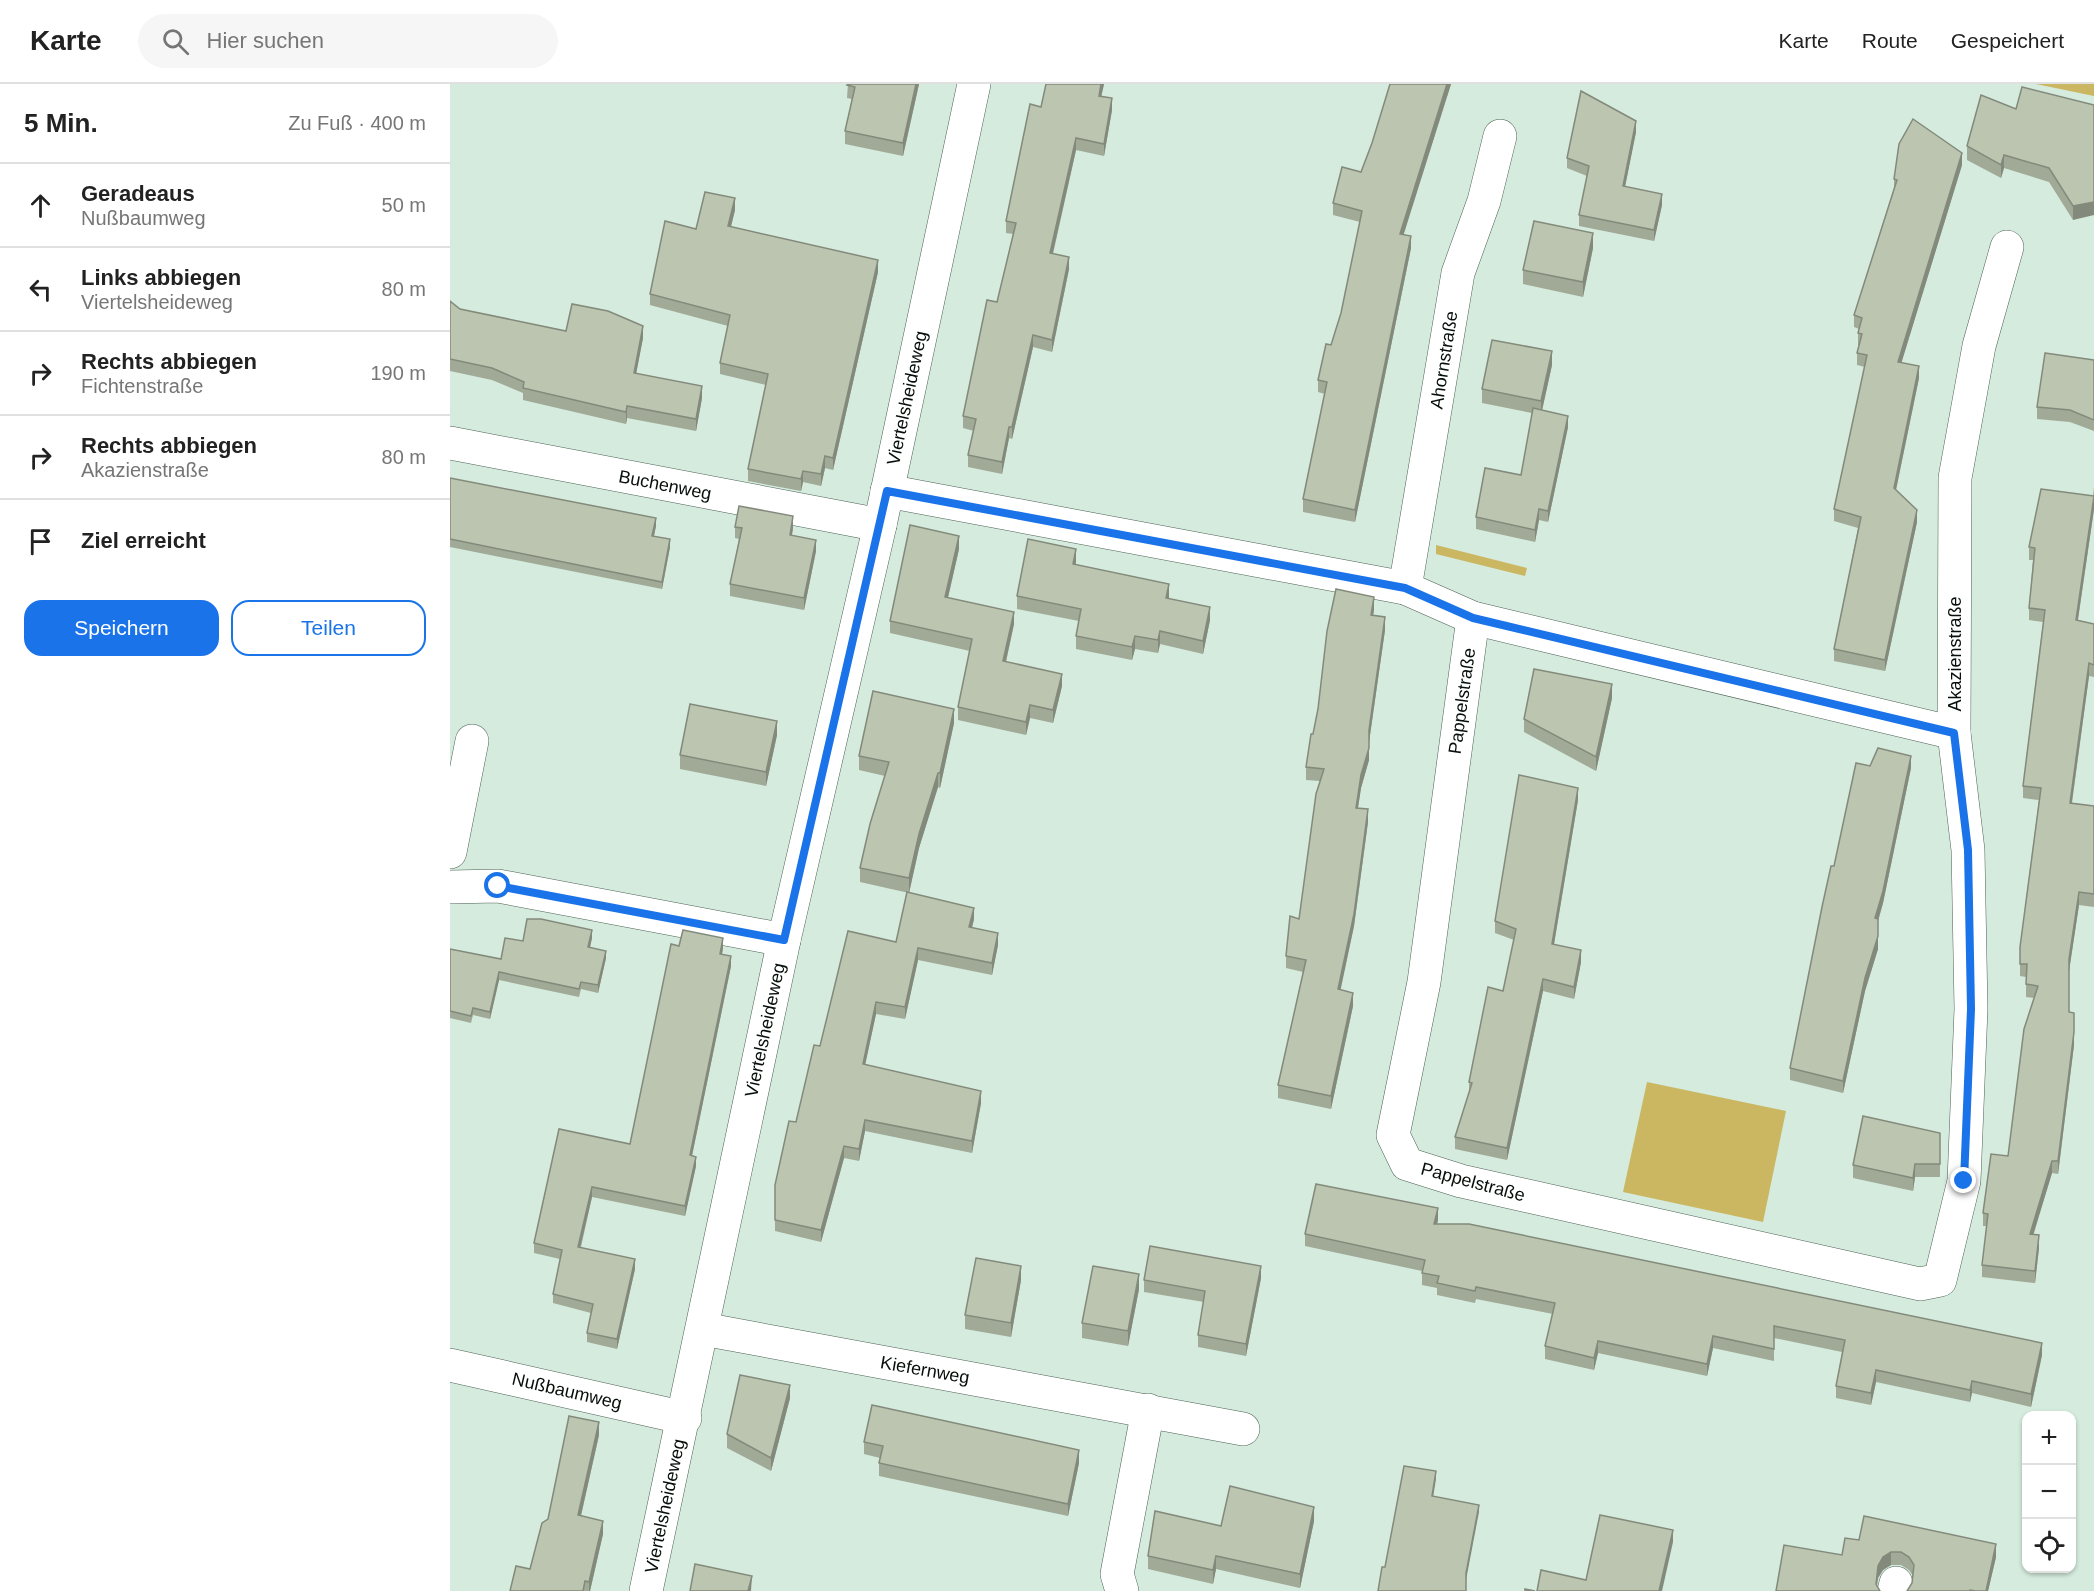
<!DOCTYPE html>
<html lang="de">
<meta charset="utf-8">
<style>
body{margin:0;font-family:Arial,sans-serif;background:#f6f6f6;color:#222}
.controls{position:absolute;right:18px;bottom:18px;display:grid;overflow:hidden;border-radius:12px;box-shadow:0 2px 4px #0004}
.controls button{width:54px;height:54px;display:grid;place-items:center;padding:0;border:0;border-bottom:2px solid #e0e0e0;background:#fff;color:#222;font:30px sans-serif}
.stop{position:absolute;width:18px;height:18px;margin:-14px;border:4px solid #1a73e8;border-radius:50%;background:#fff}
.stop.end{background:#1a73e8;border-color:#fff;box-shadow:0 2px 6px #0008}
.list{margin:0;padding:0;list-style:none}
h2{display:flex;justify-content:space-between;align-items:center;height:78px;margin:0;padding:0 24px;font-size:26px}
h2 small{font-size:20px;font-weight:400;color:#767676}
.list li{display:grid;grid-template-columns:39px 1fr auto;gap:18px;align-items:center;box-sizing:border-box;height:84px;padding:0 24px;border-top:2px solid #e0e0e0}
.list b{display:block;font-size:22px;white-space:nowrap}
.list p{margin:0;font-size:20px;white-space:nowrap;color:#767676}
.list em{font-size:20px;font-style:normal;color:#767676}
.actions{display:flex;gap:12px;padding:18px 24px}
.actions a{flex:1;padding:14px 0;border:2px solid #1a73e8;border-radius:18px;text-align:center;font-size:21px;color:#1a73e8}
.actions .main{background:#1a73e8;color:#fff}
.icon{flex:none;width:33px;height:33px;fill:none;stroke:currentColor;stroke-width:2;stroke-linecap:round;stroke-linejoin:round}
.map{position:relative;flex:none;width:1644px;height:1507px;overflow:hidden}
header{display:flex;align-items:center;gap:36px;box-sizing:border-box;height:84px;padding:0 30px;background:#fff;border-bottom:2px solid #e0e0e0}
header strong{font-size:28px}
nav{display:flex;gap:33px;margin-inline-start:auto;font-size:21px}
.search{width:420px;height:54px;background:#f6f6f6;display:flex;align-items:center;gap:15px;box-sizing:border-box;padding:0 21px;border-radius:33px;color:#767676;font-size:22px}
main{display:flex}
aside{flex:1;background:#fff}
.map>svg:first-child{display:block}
.green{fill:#cbb662}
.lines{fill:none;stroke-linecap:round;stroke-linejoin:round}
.street-casing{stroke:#4d6155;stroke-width:34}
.street{stroke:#fff;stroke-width:33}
.wall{fill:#a1a997}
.shaded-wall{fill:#838a7b}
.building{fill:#bbc5b0;stroke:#838a7b;stroke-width:1.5}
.route{stroke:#1a73e8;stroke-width:8}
.labels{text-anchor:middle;stroke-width:4.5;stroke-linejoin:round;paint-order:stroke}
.street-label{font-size:18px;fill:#070f0a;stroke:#fff}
</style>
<header>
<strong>Karte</strong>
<div class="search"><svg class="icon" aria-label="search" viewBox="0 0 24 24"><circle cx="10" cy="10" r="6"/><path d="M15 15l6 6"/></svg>Hier suchen</div>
<nav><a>Karte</a><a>Route</a><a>Gespeichert</a></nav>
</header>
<main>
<aside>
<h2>5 Min.<small>Zu Fuß · 400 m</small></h2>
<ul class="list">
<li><svg class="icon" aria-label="ahead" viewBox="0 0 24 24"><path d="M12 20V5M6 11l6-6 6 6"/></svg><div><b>Geradeaus</b><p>Nußbaumweg</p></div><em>50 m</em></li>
<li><svg class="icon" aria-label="left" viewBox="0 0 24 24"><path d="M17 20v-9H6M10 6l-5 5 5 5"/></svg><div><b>Links abbiegen</b><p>Viertelsheideweg</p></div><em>80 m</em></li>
<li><svg class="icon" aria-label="right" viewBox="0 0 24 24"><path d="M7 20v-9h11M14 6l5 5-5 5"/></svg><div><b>Rechts abbiegen</b><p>Fichtenstraße</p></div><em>190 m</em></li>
<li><svg class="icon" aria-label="right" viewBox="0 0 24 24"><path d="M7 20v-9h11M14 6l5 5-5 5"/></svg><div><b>Rechts abbiegen</b><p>Akazienstraße</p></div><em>80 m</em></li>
<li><svg class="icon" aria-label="arrive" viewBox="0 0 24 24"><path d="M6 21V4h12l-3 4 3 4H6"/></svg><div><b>Ziel erreicht</b></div></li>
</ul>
<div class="actions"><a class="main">Speichern</a><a>Teilen</a></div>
</aside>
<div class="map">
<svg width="1644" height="1507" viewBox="0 0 1644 1507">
<rect width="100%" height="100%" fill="#d4ebdd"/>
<g class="green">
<path d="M1586 0H1644V12Z"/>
<path d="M986 461 1077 484 1075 492 986 470Z"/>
<path d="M1197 998 1336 1027 1313 1138 1173 1108Z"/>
</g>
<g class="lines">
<defs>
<g id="street">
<path d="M0 359 430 441"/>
<path d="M437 407 955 504 1023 534 1504 649"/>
<path d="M955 504 1008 189 1034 117 1050 52"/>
<path d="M1023 534 974 898 943 1051 957 1080 1011 1097 1470 1200 1490 1196 1514 1097 1521 925 1518 766 1504 649 1505 394 1529 262 1557 163"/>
<path d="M0 768 22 657"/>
<path d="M0 803 48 802 334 856"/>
<path d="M253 1245 793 1345"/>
<path d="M0 1281 235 1334"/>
<path d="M196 1507 334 856 430 441 524 0"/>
<path d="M672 1507 667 1490 698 1326"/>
<path d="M1444 1507 1446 1499"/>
</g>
</defs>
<use href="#street" class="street-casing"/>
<use href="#street" class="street"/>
</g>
<g class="wall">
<path d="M398 0H469L453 72 395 60V47L402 15 397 14Z"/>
<path d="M596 0H654L651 12 662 26 654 72 626 66 603 170 619 185 602 268 583 263 562 355 559 354 552 390 518 383V371L524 347 513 344V332L547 218 563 150 556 149V137L591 23Z"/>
<path d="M940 0H1001L953 151 961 164 905 438 853 428V415L875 310 868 308V296L881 261 891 229 910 138 883 131V119L911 88 922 59Z"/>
<path d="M1644 21 1623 136 1599 98 1554 84 1551 94 1517 76V62L1566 25Z"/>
<path d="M1186 48 1175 102 1212 121 1204 157 1129 142V131L1137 92 1117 84V74Z"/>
<path d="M1512 81 1451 279 1469 294 1446 406 1467 438 1435 587 1384 577V565L1408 444 1384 437V425L1415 283 1407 281V269L1409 261H1408V249L1409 245 1404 243V231L1444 104V95Z"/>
<path d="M285 126 281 143 428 188 383 386 375 384 371 402 353 398 351 407 298 397V385L316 301 270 290V279L278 242 200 221V210L246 145Z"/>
<path d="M1143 164 1133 213 1073 200V186Z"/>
<path d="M0 217 10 225 116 247 193 254 186 289 252 314 246 347 177 334 176 340 73 316V309L42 296 0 287Z"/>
<path d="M1644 276V347L1620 338 1587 335V323Z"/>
<path d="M1102 281 1092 326 1118 343 1098 438 1089 436 1085 458 1026 445V433L1071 391 1082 329 1032 319V305Z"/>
<path d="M0 394 206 442 204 452 220 463 212 505 0 463Z"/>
<path d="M1644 403V425L1628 536 1644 540V593L1639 592 1622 719 1644 722V823L1629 821 1619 887V928L1624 961 1608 1090 1602 1089 1583 1150 1589 1164 1585 1199 1532 1193V1181L1537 1142H1533V1129L1558 1072 1584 914 1576 913V893L1570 892V863L1589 716 1573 714V702L1593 538 1579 536V524L1583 476H1579V463L1643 412Z"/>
<path d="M285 443 343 444 342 451 366 467 354 526 280 512V500L289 455 285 454Z"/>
<path d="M509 465 498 514 564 540 556 578 612 602 603 639 580 634 576 651 508 636V623L520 567 440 549V537Z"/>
<path d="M626 478 625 481 719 513V515L760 536 753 570 710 560 708 569 685 565 682 576 626 565V552L629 537 567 525V512Z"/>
<path d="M924 526 923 531 935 546 919 658V676L911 704 908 724 918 738 904 842 890 906 903 922 881 1025 828 1014V1001L853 888 836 884V872L849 835 870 697 856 696V683Z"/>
<path d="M1162 614 1146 687 1074 648V635Z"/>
<path d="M504 639 490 704 488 703 469 764 459 809 410 798V784L435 692 409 686V672Z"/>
<path d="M327 651 316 702 230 685V671Z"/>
<path d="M1420 682 1461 684 1433 819 1428 838V865L1415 907 1393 1009 1340 996V984L1384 782Z"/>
<path d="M1128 716 1104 860 1131 878 1124 915 1093 907 1057 1076 1005 1065V1053L1019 1010V998L1053 907 1064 856 1045 849V837Z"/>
<path d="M524 835 522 844 548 861 542 891 468 876 455 935 426 930 415 980 531 1019 522 1069 415 1047 409 1077 394 1074 371 1158 325 1147V1101L346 1038 370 962 446 858Z"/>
<path d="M142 854 140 864 156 874 148 909 131 905 129 913 49 896 40 935 23 931 21 939 0 934V865L51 875 73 857Z"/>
<path d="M229 862 273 864 272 871 281 882 242 1072 246 1082 235 1132 142 1113 131 1163 185 1185 167 1265 137 1258V1249L141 1229 103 1219V1210L110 1175 84 1169V1159L180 1060Z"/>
<path d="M1490 1049V1093H1465L1463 1107 1403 1094V1081Z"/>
<path d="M988 1136 987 1140 1592 1271 1581 1323 1522 1309 1520 1318 1426 1298 1421 1321 1386 1314V1302L1392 1268 1324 1254V1277L1263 1264 1257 1292 1148 1269 1144 1286 1095 1275V1262L1103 1230 1026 1215 1025 1219 987 1211V1204L972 1201V1187L855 1162V1150Z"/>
<path d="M811 1194 796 1272 748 1263V1251L754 1218 694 1208V1196Z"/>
<path d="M571 1196 561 1253 515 1245V1231Z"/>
<path d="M689 1205 678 1262 632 1254V1239Z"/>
<path d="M340 1314 321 1387 277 1364V1350Z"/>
<path d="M149 1351 131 1432 153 1450 140 1507H60L80 1485 98 1435Z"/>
<path d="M414 1358 629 1379 618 1432 429 1392V1379L430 1374 414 1370Z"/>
<path d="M864 1437 850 1504 766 1485 763 1500 698 1485V1472L771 1442Z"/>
<path d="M1409 1456 1546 1473 1538 1507H1457L1462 1499 1463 1492 1459 1486 1451 1481H1441L1433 1486 1428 1494 1427 1502 1392 1471Z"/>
</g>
<g class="shaded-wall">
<path d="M466 0H469L453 72V59Z"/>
<path d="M651 0H654L649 23V12Z"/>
<path d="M997 0H1001L950 162V150Z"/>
<path d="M662 14V26L654 72V60Z"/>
<path d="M1186 37V48L1173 113V102Z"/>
<path d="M626 54V66L600 181V169Z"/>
<path d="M1512 69V81L1448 290V278Z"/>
<path d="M1554 71V84L1551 94V81Z"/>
<path d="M1212 110V121L1204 157V146Z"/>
<path d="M285 114V126L278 154V142Z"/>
<path d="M1644 118V131L1623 136V122Z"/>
<path d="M1143 149V164L1133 213V198Z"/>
<path d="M961 152V164L905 438V426Z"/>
<path d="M619 173V185L602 268V256Z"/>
<path d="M428 176V188L383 386V374Z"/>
<path d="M193 242V254L184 301V289Z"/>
<path d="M583 251V263L562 355V343Z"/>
<path d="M1102 267V281L1091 331V317Z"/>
<path d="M1469 282V294L1444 415V404Z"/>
<path d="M252 302V314L246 347V335Z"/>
<path d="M177 322V334L176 340V328Z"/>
<path d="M1118 332V343L1098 438V427Z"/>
<path d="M559 343V354L552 390V378Z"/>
<path d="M375 372V384L371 402V390Z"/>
<path d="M353 387V398L351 407V395Z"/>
<path d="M1644 412V425L1626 548V536Z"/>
<path d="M1089 425V436L1085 458V446Z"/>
<path d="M1467 426V438L1435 587V576Z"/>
<path d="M343 432V444L340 462V451Z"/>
<path d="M206 434V442L202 460V452Z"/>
<path d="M509 452V465L495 526V513Z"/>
<path d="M220 455V463L212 505V498Z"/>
<path d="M366 456V467L354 526V514Z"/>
<path d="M626 465V478L623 493V480Z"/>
<path d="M719 500V513L716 527V514Z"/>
<path d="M924 513V526L921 544V531Z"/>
<path d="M760 523V536L753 570V557Z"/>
<path d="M564 528V540L553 590V577Z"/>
<path d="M935 533V546L919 658V646Z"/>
<path d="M710 547V560L708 569V556Z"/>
<path d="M685 552V565L682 576V563Z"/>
<path d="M1639 579V592L1620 731V719Z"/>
<path d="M612 590V602L603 639V626Z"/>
<path d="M1162 600V614L1146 687V673Z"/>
<path d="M580 621V634L576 651V638Z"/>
<path d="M504 625V639L490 704V689Z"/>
<path d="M327 637V651L316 702V688Z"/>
<path d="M919 664V676L911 704 906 736V724L911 691Z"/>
<path d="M1461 672V684L1433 819 1425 846V834Z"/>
<path d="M488 689V703L469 764 459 809V794L469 750Z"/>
<path d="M1128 704V716L1102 872V860Z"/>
<path d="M918 725V738L904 842 888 918V905Z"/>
<path d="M1629 808V821L1619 887V875Z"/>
<path d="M524 824V835L519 855V843Z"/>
<path d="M142 846V854L138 871V863Z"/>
<path d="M548 849V861L542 891V879Z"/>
<path d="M1428 852V865L1415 907 1393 1009V997L1415 894Z"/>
<path d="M273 854V864L270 880V870Z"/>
<path d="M468 864V876L455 935V923Z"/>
<path d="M1131 866V878L1124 915V903Z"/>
<path d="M156 867V874L148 909V901Z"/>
<path d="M281 872V882L240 1081V1071Z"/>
<path d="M49 888V896L40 935V928Z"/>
<path d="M1093 895V907L1057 1076V1064Z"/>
<path d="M903 909V922L881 1025V1012Z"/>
<path d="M426 918V930L413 991V980Z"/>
<path d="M1624 948V961L1608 1090V1077Z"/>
<path d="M531 1007V1019L522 1069V1057Z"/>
<path d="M415 1036V1047L409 1077V1065Z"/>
<path d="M394 1062V1074L371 1158V1146Z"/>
<path d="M246 1073V1082L235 1132V1122Z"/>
<path d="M1602 1077V1089L1580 1162V1150Z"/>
<path d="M1465 1080V1093L1463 1107V1094Z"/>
<path d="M142 1103V1113L128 1172V1163Z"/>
<path d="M988 1124V1136L984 1152V1140Z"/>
<path d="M1589 1151V1164L1585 1199V1187Z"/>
<path d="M185 1175V1185L167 1265V1255Z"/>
<path d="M571 1182V1196L561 1253V1239Z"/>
<path d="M811 1182V1194L796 1272V1260Z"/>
<path d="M689 1190V1205L678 1262V1247Z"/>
<path d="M1263 1252V1264L1257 1292V1280Z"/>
<path d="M1148 1257V1269L1144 1286V1274Z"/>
<path d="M1592 1259V1271L1581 1323V1310Z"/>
<path d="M1426 1286V1298L1421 1321V1309Z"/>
<path d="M1522 1297V1309L1520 1318V1306Z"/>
<path d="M340 1301V1314L321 1387V1374Z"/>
<path d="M149 1338V1351L128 1444V1431Z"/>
<path d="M629 1366V1379L618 1432V1420Z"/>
<path d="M986 1387V1395L982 1420V1412Z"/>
<path d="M1029 1421V1428L1016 1496V1489Z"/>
<path d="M864 1423V1437L850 1504V1490Z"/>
<path d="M153 1437V1450L140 1507H139V1498Z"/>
<path d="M1223 1446V1458L1212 1507H1209Z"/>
<path d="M1546 1460V1473L1538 1507H1536Z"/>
<path d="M1441 1468V1481L1433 1486 1428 1494 1426 1507 1428 1482 1433 1473Z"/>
<path d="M766 1472V1485L763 1500V1486Z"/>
<path d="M302 1492 301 1507H298Z"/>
</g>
<g class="building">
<path d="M398 0H466L453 59 395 47 405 3 397 1Z"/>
<path d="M596 0H651L649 12 662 14 654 60 626 54 600 169 619 173 602 256 583 251 562 343H559L552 378 518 371 526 335 513 332 537 216 547 218 566 139 556 137 580 20 591 23Z"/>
<path d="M940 0H997L950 150 961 152 905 426 853 415 877 298 868 296 876 260 881 261 891 229 912 127 883 119 892 83 911 88 922 59Z"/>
<path d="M1572 3 1644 21V118L1623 122 1599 84 1554 71 1551 81 1517 62 1531 11 1566 25Z"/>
<path d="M1131 7 1186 37 1173 102 1212 110 1204 146 1129 131 1139 82 1117 74Z"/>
<path d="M1463 35 1512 69 1448 278 1469 282 1444 404 1467 426 1435 576 1384 565 1411 433 1384 425 1417 271 1407 269 1412 250 1408 249 1412 234 1404 231 1447 96 1444 95 1449 60Z"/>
<path d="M255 108 285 114 278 142 428 176 383 374 375 372 371 390 353 387 351 395 298 385 318 290 270 279 280 231 200 210 215 137 246 145Z"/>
<path d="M1084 137 1143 149 1133 198 1073 186Z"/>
<path d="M0 217 10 225 116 247 122 220 158 227 193 242 184 289 252 302 246 335 177 322 176 328 73 304 74 298 42 284 0 275Z"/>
<path d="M1042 256 1102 267 1091 317 1032 305Z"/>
<path d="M1595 269 1644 276V336L1620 326 1587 323Z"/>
<path d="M1083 324 1118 332 1098 427 1089 425 1085 446 1026 433 1035 384 1071 391Z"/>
<path d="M0 394 206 434 202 452 220 455 212 498 0 455Z"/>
<path d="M1591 405 1644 412 1626 536 1644 540V581L1639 579 1620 719 1644 722V810L1629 808 1619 875V928L1624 929V948L1608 1077H1602L1580 1150 1589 1151 1585 1187 1532 1181 1538 1130 1533 1129 1541 1070 1558 1072 1574 945 1588 902 1576 900 1577 880H1570V863L1591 704 1573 702 1595 526 1579 524 1585 464 1579 463Z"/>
<path d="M289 422 343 432 340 451 366 456 354 514 280 500 292 444 285 443Z"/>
<path d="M460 441 509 452 495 513 564 528 553 577 612 590 603 626 580 621 576 638 508 623 522 555 440 537Z"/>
<path d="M578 455 626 465 623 480 719 500 716 514 760 523 753 557 710 547 708 556 685 552 682 563 626 552 631 525 567 512Z"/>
<path d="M886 505 924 513 921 531 935 533 919 646V664L911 691 906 724 918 725 904 830 888 905 903 909 881 1012 828 1001 856 876 836 872 840 832 849 835 866 710 874 685 856 683 861 650H863L868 625 877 547Z"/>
<path d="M1084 585 1162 600 1146 673 1074 635Z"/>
<path d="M423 607 504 625 490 689H488L469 750 459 794 410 784 420 740 439 678 409 672Z"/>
<path d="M240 620 327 637 316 688 230 671Z"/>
<path d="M1428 664 1461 672 1433 807 1425 834 1428 835V852L1415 894 1393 997 1340 984 1372 823 1381 782H1384L1406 679 1420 682Z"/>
<path d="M1069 691 1128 704 1102 860 1131 866 1124 903 1093 895 1057 1064 1005 1053 1022 999 1019 998 1038 903 1053 907 1066 845 1045 837Z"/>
<path d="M457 808 524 824 519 843 548 849 542 879 468 864 455 923 426 918 413 980 531 1007 522 1057 415 1036 409 1065 394 1062 371 1146 325 1136V1101L339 1037 346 1038 364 961 370 962 398 847 446 858Z"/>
<path d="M77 835H91L142 846 138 863 156 867 148 901 131 898 129 905 49 888 40 928 23 924 21 932 0 927V865L51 875 55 854 73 857Z"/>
<path d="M233 846 273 854 270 870 281 872 240 1071 246 1073 235 1122 142 1103 128 1163 185 1175 167 1255 137 1249 143 1220 103 1210 112 1166 84 1159 109 1045 180 1060 221 860 229 862Z"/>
<path d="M1413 1032 1490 1049V1080H1465L1463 1094 1403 1081Z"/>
<path d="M866 1100 988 1124 984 1140H1019L1592 1259 1581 1310 1522 1297 1520 1306 1426 1286 1421 1309 1386 1302 1395 1256 1324 1242V1265L1263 1252 1257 1280 1148 1257 1144 1274 1095 1262 1105 1219 1026 1203 1025 1207 987 1199 989 1192 972 1189 975 1176 855 1150Z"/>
<path d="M700 1162 811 1182 796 1260 748 1251 755 1207 694 1196Z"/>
<path d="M526 1174 571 1182 561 1239 515 1231Z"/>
<path d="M643 1182 689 1190 678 1247 632 1239Z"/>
<path d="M290 1291 340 1301 321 1374 277 1350Z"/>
<path d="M422 1321 629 1366 618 1420 429 1379 433 1362 414 1358Z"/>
<path d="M119 1332 149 1338 128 1431 153 1437 139 1498 135 1497 133 1507H60L66 1482 80 1485 92 1439 98 1435Z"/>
<path d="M954 1382 986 1387 982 1412 1029 1421 1016 1489V1507H928L932 1483H935Z"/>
<path d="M780 1402 864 1423 850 1490 766 1472 763 1486 698 1472 705 1427 771 1442Z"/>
<path d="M1150 1431 1223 1446 1209 1507H1087L1091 1486 1136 1496Z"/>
<path d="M1414 1432 1546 1460 1536 1507H1526L1520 1506 1519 1507H1457L1462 1499 1464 1481 1459 1473 1451 1468H1441L1433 1473 1428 1482 1426 1500 1430 1507H1326L1334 1461 1392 1471 1395 1454 1409 1456Z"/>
<path d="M245 1480 302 1492 298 1507H240Z"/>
<path d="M1075 1505 1085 1507H1075Z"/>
</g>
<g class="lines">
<path class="route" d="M48 802 334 856 437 407 955 504 1023 534 1504 649 1518 766 1521 925 1514 1097"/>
</g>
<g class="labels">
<g class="street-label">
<text transform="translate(994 276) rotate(-81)" y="6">Ahornstraße</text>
<text transform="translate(457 314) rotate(-78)" y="6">Viertelsheideweg</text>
<text transform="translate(215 401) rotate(11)" y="6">Buchenweg</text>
<text transform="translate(1505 570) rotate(-90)" y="6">Akazienstraße</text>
<text transform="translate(1012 617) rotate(-82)" y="6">Pappelstraße</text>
<text transform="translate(315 946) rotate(-78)" y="6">Viertelsheideweg</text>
<text transform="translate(1023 1098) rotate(15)" y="6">Pappelstraße</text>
<text transform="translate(475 1286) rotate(10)" y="6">Kiefernweg</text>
<text transform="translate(117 1307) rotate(13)" y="6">Nußbaumweg</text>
<text transform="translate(215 1422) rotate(-78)" y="6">Viertelsheideweg</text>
</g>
</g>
</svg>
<div class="controls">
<button>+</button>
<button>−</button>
<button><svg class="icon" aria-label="locate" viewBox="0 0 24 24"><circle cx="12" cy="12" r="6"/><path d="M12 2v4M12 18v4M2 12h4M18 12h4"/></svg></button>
</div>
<div class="stop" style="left:48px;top:802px"></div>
<div class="stop end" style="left:1514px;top:1097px"></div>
</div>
</main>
